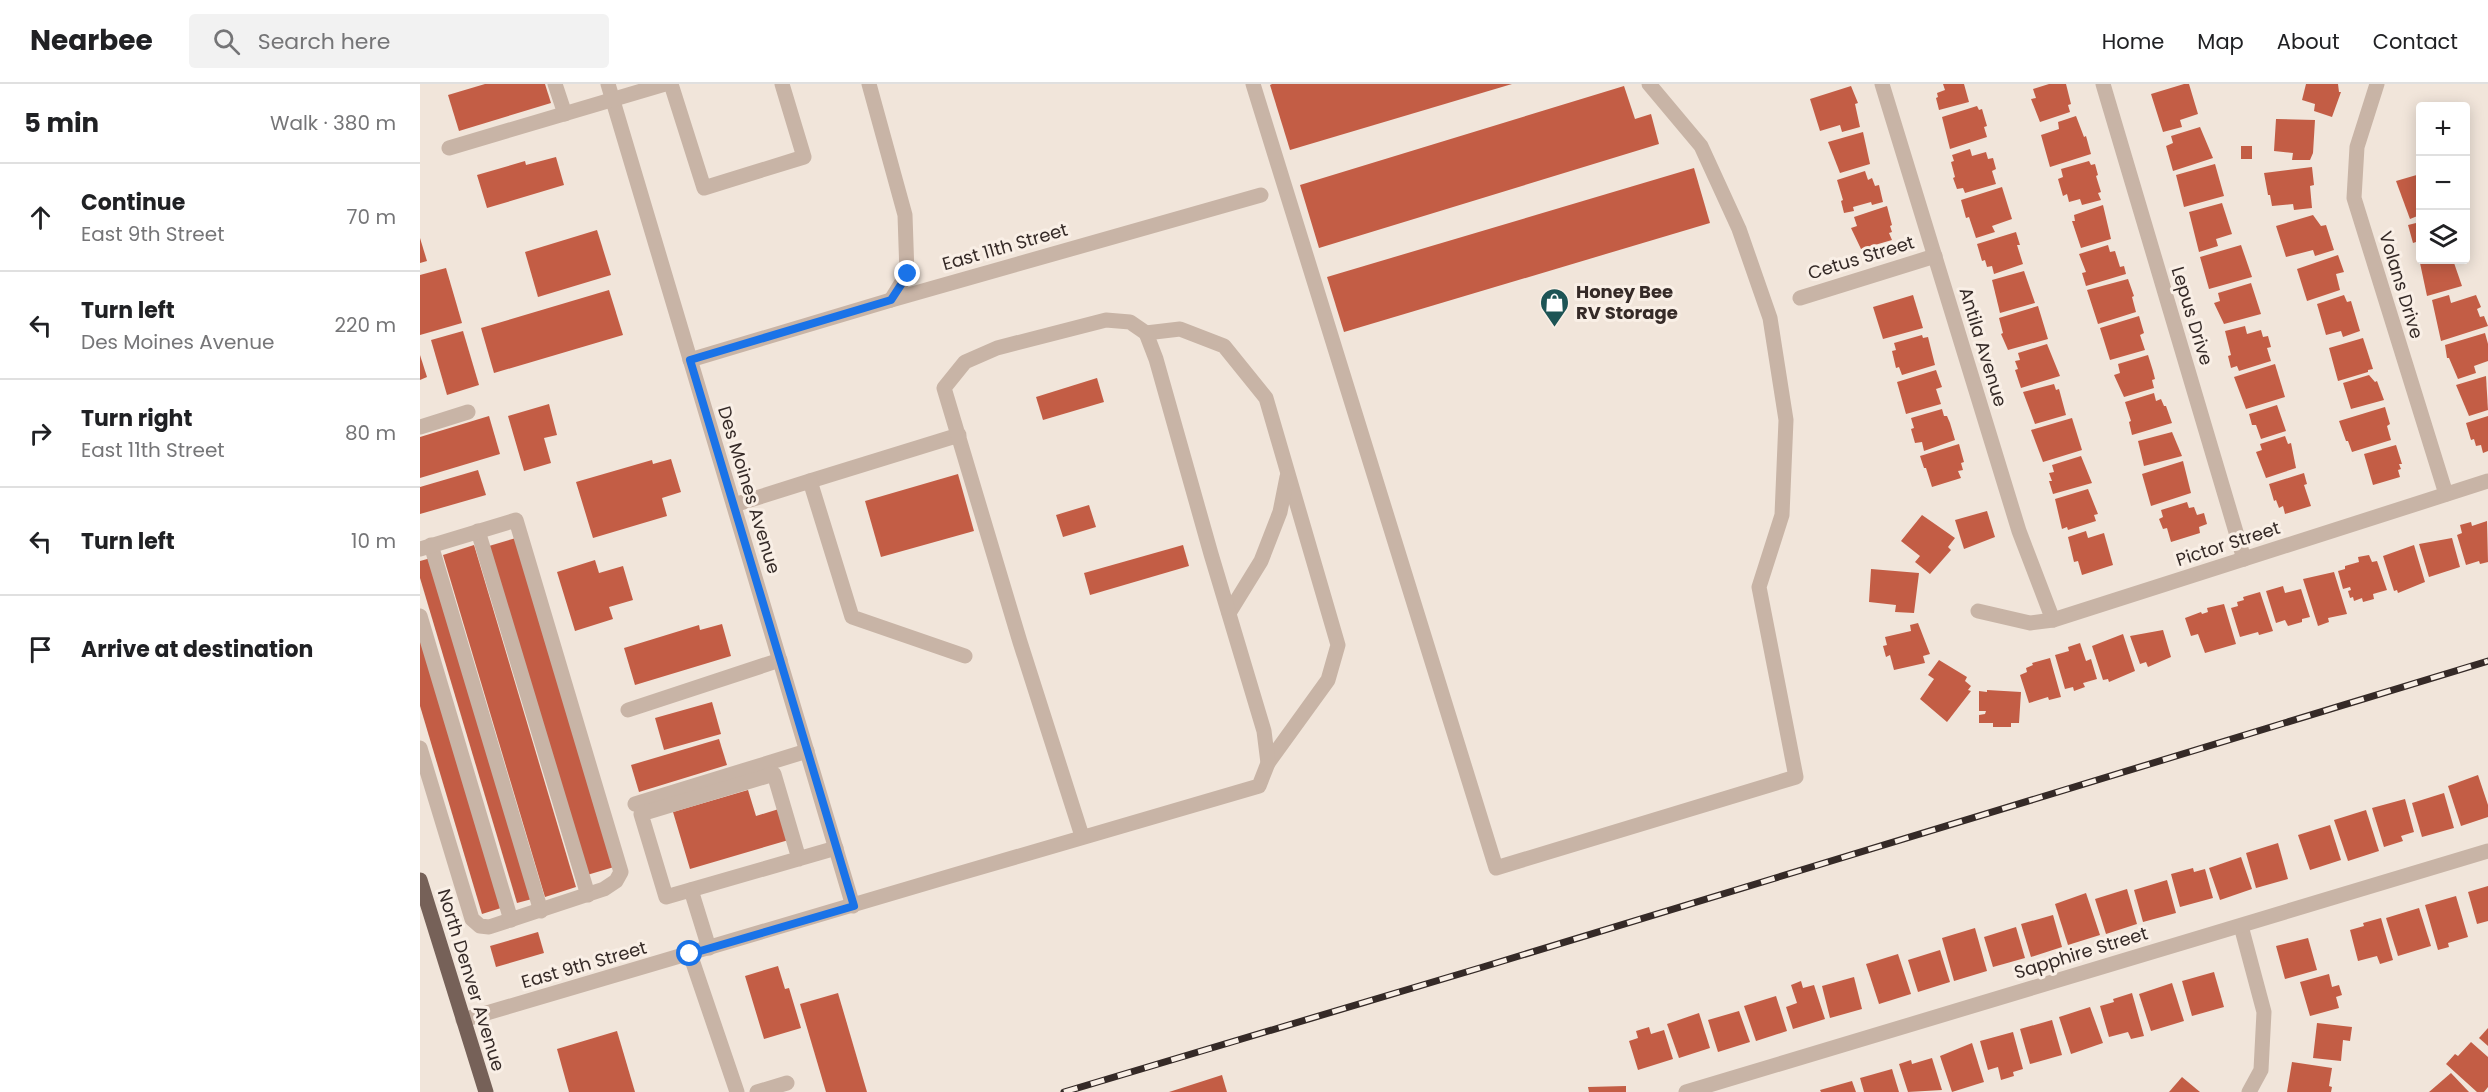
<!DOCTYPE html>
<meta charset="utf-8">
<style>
body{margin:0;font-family:Poppins,sans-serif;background:#f2f2f2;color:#202124}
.controls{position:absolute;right:18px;top:18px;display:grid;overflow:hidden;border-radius:6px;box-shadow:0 3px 15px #0003}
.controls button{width:54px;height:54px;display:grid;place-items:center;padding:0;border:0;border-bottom:2px solid #e0e0e0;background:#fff;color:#202124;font:30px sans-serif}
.stop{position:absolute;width:18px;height:18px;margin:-14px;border:4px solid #1a73e8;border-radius:50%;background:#fff}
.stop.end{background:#1a73e8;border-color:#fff;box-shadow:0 2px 6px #0008}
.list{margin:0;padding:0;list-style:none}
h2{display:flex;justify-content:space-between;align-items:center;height:78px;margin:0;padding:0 24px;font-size:26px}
h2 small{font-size:20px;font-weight:400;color:#757577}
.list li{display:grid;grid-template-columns:39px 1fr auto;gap:18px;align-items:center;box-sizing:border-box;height:108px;padding:0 24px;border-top:2px solid #e0e0e0}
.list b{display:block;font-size:22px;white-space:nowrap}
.list p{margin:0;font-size:20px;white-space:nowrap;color:#757577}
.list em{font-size:20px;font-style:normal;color:#757577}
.icon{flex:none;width:33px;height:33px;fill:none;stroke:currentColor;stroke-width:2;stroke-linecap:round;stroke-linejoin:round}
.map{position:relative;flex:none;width:2068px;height:1008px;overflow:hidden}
header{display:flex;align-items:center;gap:36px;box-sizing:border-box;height:84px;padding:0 30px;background:#fff;border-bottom:2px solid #e0e0e0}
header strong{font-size:28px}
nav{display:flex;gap:33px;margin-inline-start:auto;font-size:21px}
.search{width:420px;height:54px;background:#f2f2f2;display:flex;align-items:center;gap:15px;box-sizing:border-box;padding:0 21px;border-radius:6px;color:#757577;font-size:22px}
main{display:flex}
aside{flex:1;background:#fff}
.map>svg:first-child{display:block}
.building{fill:#c35d45}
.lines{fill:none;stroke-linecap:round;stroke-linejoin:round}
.minor{stroke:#c8b4a6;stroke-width:15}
.major{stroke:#766158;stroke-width:15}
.rail-casing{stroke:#352a27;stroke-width:7}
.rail{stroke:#f9efe6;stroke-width:4.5;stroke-dasharray:14;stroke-linecap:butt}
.route{stroke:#1a73e8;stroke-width:8}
.labels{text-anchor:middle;stroke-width:6;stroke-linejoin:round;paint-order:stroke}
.street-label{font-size:18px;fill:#352a27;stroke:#f9efe6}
.poi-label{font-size:18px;font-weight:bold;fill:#352a27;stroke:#f9efe6;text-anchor:start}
</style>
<header>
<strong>Nearbee</strong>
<div class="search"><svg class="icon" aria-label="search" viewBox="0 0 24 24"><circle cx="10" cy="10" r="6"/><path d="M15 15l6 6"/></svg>Search here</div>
<nav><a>Home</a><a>Map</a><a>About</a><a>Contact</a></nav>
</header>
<main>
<aside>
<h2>5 min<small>Walk · 380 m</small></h2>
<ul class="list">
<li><svg class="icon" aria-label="ahead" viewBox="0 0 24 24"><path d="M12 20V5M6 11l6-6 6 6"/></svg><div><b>Continue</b><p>East 9th Street</p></div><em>70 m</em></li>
<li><svg class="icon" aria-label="left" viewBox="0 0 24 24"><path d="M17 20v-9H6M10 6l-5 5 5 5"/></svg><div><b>Turn left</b><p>Des Moines Avenue</p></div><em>220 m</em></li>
<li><svg class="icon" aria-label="right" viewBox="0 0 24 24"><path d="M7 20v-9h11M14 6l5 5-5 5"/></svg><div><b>Turn right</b><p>East 11th Street</p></div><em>80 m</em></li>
<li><svg class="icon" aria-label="left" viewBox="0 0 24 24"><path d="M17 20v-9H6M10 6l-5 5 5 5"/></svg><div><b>Turn left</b></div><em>10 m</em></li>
<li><svg class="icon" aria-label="arrive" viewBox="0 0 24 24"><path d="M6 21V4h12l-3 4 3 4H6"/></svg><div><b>Arrive at destination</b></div></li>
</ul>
</aside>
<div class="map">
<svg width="2068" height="1008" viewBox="0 0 2068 1008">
<rect width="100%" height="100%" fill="#f1e5da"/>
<g class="building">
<path d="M65 0H125L131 19 39 47 28 11Z"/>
<path d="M1092 0 870 66 850 1 852 0Z"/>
<path d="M1523 0H1544L1549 18 1519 26 1516 14 1518 13 1517 9 1525 6Z"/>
<path d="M1629 0H1646L1651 20 1648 21 1650 28 1620 38 1611 15 1616 14 1613 5Z"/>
<path d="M1764 0H1769L1778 30 1760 36 1762 43 1743 48 1731 10Z"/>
<path d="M1886 0H1918L1919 8H1921L1912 33 1894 27 1895 20 1882 16Z"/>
<path d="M1204 2 1215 35 1231 30 1239 60 899 164 880 101Z"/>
<path d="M1431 2 1438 19 1435 20 1440 43 1422 48 1420 41 1400 47 1390 15Z"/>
<path d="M1557 22 1559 26 1562 25 1567 42 1564 43 1567 53 1530 65 1522 33Z"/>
<path d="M1656 32 1664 53 1666 52 1671 70 1630 83 1621 51 1639 45 1638 38Z"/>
<path d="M1856 35 1895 36 1893 69 1890 76H1872L1873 69 1854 67Z"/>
<path d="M1780 43 1793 74 1753 87 1746 62 1753 59 1751 52Z"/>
<path d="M1443 48 1450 80 1420 89 1408 58Z"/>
<rect x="1821" y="62" width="11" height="13"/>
<path d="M1550 65 1552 72 1566 68 1568 75 1573 74 1576 85 1572 87 1576 100 1545 109 1543 104 1537 105 1533 94 1535 93 1531 78 1534 77 1532 71Z"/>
<path d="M136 73 144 101 67 124 57 91 105 77 106 81Z"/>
<path d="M1669 77 1671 81 1675 80 1678 91 1676 92 1681 108 1678 109 1681 116 1662 121 1660 115 1649 118 1647 110 1643 112 1638 95 1643 93 1641 85Z"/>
<path d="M1795 80 1804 112 1764 123 1756 91Z"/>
<path d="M1892 83 1894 101 1890 102 1892 124 1874 126 1873 120 1852 122 1850 111H1848L1844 89Z"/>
<path d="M1274 84 1290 139 924 248 907 193Z"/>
<path d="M1445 87 1448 96 1452 94 1455 102 1459 101 1463 118 1452 121 1451 118 1433 123 1434 127 1424 129 1421 117 1423 116 1417 96Z"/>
<path d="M2000 90V131L1990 135 1976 97Z"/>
<path d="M1582 103 1592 135 1572 142 1575 148 1556 154 1549 133 1546 134 1541 116Z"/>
<path d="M1802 119 1812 150 1796 155 1798 162 1779 168 1769 128Z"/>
<path d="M1683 121 1691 155 1661 164 1652 137H1655L1654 131Z"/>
<path d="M1467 122 1472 141 1470 142 1472 148 1469 149 1472 156 1441 165 1431 144 1437 142 1434 133Z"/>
<path d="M1893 131 1901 142 1906 141 1914 166 1895 172 1893 166 1866 173 1856 142Z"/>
<path d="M2000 138V165H1998L1996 158 1993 159 1988 141Z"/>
<path d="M177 146 191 191 118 213 105 168Z"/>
<path d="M1596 148 1600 161H1597L1603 180 1574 190 1572 182 1567 183 1565 176 1562 177 1557 160Z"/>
<path d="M0 154 7 177 0 179Z"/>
<path d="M1688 161 1690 168 1695 167 1700 183 1704 182 1706 190 1666 202 1662 189 1666 188 1659 170Z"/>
<path d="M1821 161 1832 193 1789 205 1780 173Z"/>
<path d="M1918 171 1924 188 1916 190 1920 206 1887 217 1877 185Z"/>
<path d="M2014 176H2033L2042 202 2007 212 2000 179Z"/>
<path d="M26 184 42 239 0 251V191Z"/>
<path d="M1604 187 1615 219 1580 229 1572 196Z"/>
<path d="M1708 195 1714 212 1712 213 1716 228 1678 240 1667 206Z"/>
<path d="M1831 199 1841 230 1804 240 1794 219 1800 217 1798 209Z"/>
<path d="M189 206 203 251 74 289 61 244Z"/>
<path d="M1493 211 1503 244 1463 255 1453 223Z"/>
<path d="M1924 211 1927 218 1931 217 1940 247 1923 253 1921 247 1906 251 1897 220Z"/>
<path d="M2029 211 2031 219 2056 211 2061 223 2057 225 2060 233 2064 232 2068 242 2021 257 2012 216Z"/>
<path d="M1618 222 1628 255 1588 266 1581 250 1583 249 1579 234Z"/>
<path d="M1719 232 1724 249 1720 251 1725 266 1690 276 1680 244Z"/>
<path d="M1825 242 1827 250 1841 246 1843 253 1848 252 1851 263 1847 264 1851 277 1819 287 1817 282 1811 284 1808 272 1811 271 1805 247Z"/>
<path d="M43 247 59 301 27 311 11 256Z"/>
<path d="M2065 249 2068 260V277L2054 282 2056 289 2038 295 2029 274H2027L2025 261Z"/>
<path d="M1502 251 1503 254 1508 253 1515 281 1482 291 1479 283 1476 284 1472 267 1476 266 1474 259Z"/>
<path d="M1943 254 1953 285 1948 286V288L1918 297 1909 264Z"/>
<path d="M1627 260 1640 292 1601 304 1595 286 1598 285 1595 277 1600 276 1598 269Z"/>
<path d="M0 271 7 293 0 296Z"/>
<path d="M1728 271 1733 287 1735 295 1732 296 1734 304 1704 313 1694 291 1700 289 1698 280Z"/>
<path d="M1855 280 1865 313 1826 325 1814 293Z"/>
<path d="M1516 286 1522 303 1516 305 1521 320 1486 330 1477 298Z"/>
<path d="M1949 291 1955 298 1957 297 1964 316 1931 325 1923 299Z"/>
<path d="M2066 292 2068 326 2049 332 2036 301Z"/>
<path d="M677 294 684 318 623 336 616 313Z"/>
<path d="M1634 300 1636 306 1639 305 1646 331 1615 340 1603 308Z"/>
<path d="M1734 309 1736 317 1741 315 1744 322H1746L1752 339 1712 351 1709 338 1711 337 1705 318Z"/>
<path d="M129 320 137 351 124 354 131 379 104 387 88 332Z"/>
<path d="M1857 321 1866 347 1841 355 1836 341H1832L1829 330Z"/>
<path d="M1965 323 1970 340 1967 342 1971 356 1932 368 1928 357H1926L1919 337Z"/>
<path d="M1522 325 1524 332H1527L1530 339 1535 356 1504 367 1502 358 1495 359 1491 345 1494 344 1491 334Z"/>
<path d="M69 332 80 370 0 394V353Z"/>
<path d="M2068 332V367L2063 369 2061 361 2056 362 2054 355 2051 356 2046 339Z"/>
<path d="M1652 334 1662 366 1623 378 1611 346Z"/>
<path d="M1752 348 1762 372 1724 382 1718 357Z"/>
<path d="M1865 352 1868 360 1871 359 1876 384 1846 394 1836 368 1842 366 1840 360Z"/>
<path d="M1539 360 1544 378 1541 379 1543 386 1538 387 1541 394 1512 403 1506 384H1504L1500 372Z"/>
<path d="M1976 361 1982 380H1979L1981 385 1978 386 1980 393 1953 401 1944 370Z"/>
<path d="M1661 372 1672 399 1633 410 1629 397H1632L1629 389 1634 388 1632 381Z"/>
<path d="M251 375 261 408 242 414 247 432 173 454 156 398 232 376 233 380Z"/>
<path d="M1763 377 1771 409 1731 422 1722 390Z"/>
<path d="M58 386 66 411 0 430V403Z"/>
<path d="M1884 389 1887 400 1884 401 1891 422 1865 430 1863 422 1859 424 1856 416 1854 417 1849 400Z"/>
<path d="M538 390 554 447 461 473 445 417Z"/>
<path d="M1668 405 1678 430 1674 431 1676 437 1648 446 1647 443 1642 445 1635 415Z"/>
<path d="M1767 418 1769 424 1774 423 1777 431 1784 429 1787 440 1779 443 1780 449 1751 458 1747 444 1743 445 1739 435 1743 433 1741 426Z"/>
<path d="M669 421 676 443 643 453 636 431Z"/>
<path d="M1567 427 1575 453 1544 465 1535 436Z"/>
<path d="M1502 431 1535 454 1528 463 1531 466 1510 490 1495 478 1500 472 1481 457Z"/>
<path d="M2067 437 2068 478 2060 480 2059 477 2046 481 2037 451 2042 449 2040 441 2051 438 2052 442Z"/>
<path d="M1666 447 1668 454 1684 449 1693 481 1662 491 1658 477 1654 478 1648 453Z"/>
<path d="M96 454 194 783 167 791 69 462Z"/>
<path d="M2032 454 2040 483 2009 493 1999 460Z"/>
<path d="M54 461 156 803 125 813 23 471Z"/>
<path d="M763 461 769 482 670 511 664 489Z"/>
<path d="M1994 461 2005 498 1978 509 1977 506 1974 507 1963 472Z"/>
<path d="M1949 471 1952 478 1957 477 1967 506 1953 510 1954 515 1943 518 1942 514 1934 517 1933 513 1930 514 1928 507 1931 506 1930 503 1923 505 1918 487 1925 485V482L1939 478 1938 473Z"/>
<path d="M11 474 112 815 97 819 0 494V477Z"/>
<path d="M175 476 179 489 203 482 213 516 189 523 193 535 155 547 137 488Z"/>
<path d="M1451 485 1499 489 1494 529 1475 528 1476 521 1449 518Z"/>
<path d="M1914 488 1927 530 1908 534 1909 538 1898 542 1883 495Z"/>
<path d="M1863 502 1865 509 1881 505 1890 533 1882 535V538L1868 542 1865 536 1856 539 1846 507Z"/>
<path d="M1840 508 1853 547 1839 551 1838 548 1820 553 1811 524 1818 522 1817 518 1824 516 1823 513Z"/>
<path d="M1804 520 1816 560 1785 569 1778 550 1771 552 1765 534 1781 528 1782 530 1788 528 1787 524Z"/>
<path d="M1498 539 1510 570 1503 572 1505 579 1474 586 1470 571 1466 573 1463 562 1467 561 1465 553 1491 547 1490 541Z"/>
<path d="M302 540 311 572 215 601 204 564 279 541 280 546Z"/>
<path d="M1743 546 1751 573 1728 583 1726 578 1720 580 1710 552Z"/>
<path d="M1703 550 1715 587 1689 598 1688 595 1683 596 1672 562Z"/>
<path d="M0 553 81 824 62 830 0 622Z"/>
<path d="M1660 559 1666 577 1671 575 1677 595 1663 599 1665 603 1654 607 1653 603 1645 605 1635 571 1649 567 1648 563Z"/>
<path d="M1630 574 1641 613 1629 616 1628 613 1609 619 1600 591 1607 588 1606 584 1613 581 1612 579Z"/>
<path d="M1519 576 1547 593 1545 597 1551 602 1548 606 1551 607 1527 638 1500 615 1514 595 1508 591Z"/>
<path d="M1567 606 1601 608 1599 639H1591V643H1573V639H1559V631L1565 630 1566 627H1559V607L1567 608Z"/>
<path d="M292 618 301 650 244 666 235 634Z"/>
<path d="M299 655 307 681 219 708 211 681Z"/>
<path d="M2058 691 2068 721V733L2041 742 2028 702Z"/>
<path d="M328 706 336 732 362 724 372 755 270 785 253 728Z"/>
<path d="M2024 709 2034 744 2002 753 1992 719Z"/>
<path d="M1985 715 1994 748 1981 752 1983 757 1964 763 1952 724Z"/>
<path d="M1946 726 1959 767 1928 777 1914 736Z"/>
<path d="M1910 741 1921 776 1890 786 1878 751Z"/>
<path d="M1858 759 1868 795 1836 804 1826 769Z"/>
<path d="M1821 773 1832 805 1800 816 1789 784Z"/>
<path d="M1773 784 1774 788 1785 785 1793 814 1760 823 1751 790Z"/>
<path d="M1747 796 1756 829 1723 838 1714 806Z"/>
<path d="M2068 802V837L2057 840 2048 808Z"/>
<path d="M1707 805 1717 840 1686 850 1675 815Z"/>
<path d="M1666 809 1680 851 1648 861 1635 820Z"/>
<path d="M2036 812 2048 853 2028 859 2029 863 2018 866 2005 821Z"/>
<path d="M1999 824 2011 862 1978 872 1966 834Z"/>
<path d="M1633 831 1642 863 1611 873 1601 840Z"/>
<path d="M1961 834 1973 876 1960 880 1957 872 1938 877 1930 846 1944 842 1943 839Z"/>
<path d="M1596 843 1605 874 1573 883 1564 853Z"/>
<path d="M1555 844 1567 887 1534 897 1522 854Z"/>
<path d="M118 848 124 869 76 883 70 862Z"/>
<path d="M1888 854 1897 886 1865 895 1856 862Z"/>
<path d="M1520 866 1530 898 1498 908 1488 876Z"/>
<path d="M1478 870 1491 910 1459 920 1446 880Z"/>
<path d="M358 882 365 905 369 904 381 944 344 955 325 892Z"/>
<path d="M1794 888 1804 923 1772 932 1762 897Z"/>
<path d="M1909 890 1912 903 1919 901 1922 911 1916 913 1919 924 1890 932 1880 898Z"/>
<path d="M1434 893 1442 925 1410 934 1402 902Z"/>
<path d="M1381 897 1383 904 1394 901 1405 935 1373 945 1366 923 1377 919 1371 901Z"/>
<path d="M1752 899 1764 937 1731 947 1719 910Z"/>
<path d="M418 909 447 1008H406L380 920Z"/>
<path d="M1712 909 1724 952 1711 955 1708 948 1689 953 1680 922 1694 918 1693 915Z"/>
<path d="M1356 912 1367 947 1336 957 1324 922Z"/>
<path d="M1670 923 1683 959 1651 970 1639 933Z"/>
<path d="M1319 927 1330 958 1298 968 1288 936Z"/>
<path d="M1279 929 1290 964 1259 974 1247 940Z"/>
<path d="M1632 936 1642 971 1610 980 1600 945Z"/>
<path d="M1897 939 1932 943 1930 957 1923 956 1921 977 1893 974Z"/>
<path d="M1229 943 1231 950 1244 946 1253 975 1218 986 1209 957 1218 954 1216 947Z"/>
<path d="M2068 944V962L2059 954Z"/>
<path d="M197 947 215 1008H149L137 965Z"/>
<path d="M1593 948 1603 985 1593 988 1594 992 1581 996 1578 983 1568 986 1560 957Z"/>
<path d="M2051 958 2068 973V1003L2064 1008H2057L2026 980 2035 970 2038 972Z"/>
<path d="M1552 959 1564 998 1532 1008 1520 972Z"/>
<path d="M1512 974 1522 1006 1488 1008 1479 980 1491 976 1492 980Z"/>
<path d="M1872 978 1912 984 1909 1002 1912 1003 1911 1008H1867Z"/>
<path d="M1472 985 1479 1008H1444L1440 994Z"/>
<path d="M2031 989 2049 1008H2009Z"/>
<path d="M802 991 807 1008H749Z"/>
<path d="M1762 993 1780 1008H1749Z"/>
<path d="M1432 997 1436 1008H1401L1400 1006Z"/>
<path d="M1206 1002V1008H1169L1168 1003Z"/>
</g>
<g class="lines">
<g class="minor">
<path d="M135 0 145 30"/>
<path d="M188 0 433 822"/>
<path d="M251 0 284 104 384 73 362 0"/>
<path d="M449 0 485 131 487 190 471 216"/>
<path d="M833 0 1076 784 1376 693 1339 503 1362 431 1366 336 1350 234 1319 145 1281 62 1229 0"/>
<path d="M1462 0 1599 447 1633 536"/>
<path d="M1683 0 1824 475"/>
<path d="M1957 0 1937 63 1934 114 2026 410"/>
<path d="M29 64 245 0"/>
<path d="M1380 214 1515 172"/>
<path d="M726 249 760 245 804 262 846 314 918 561 908 596 848 679"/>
<path d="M270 276 471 216 841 111"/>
<path d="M0 343 48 328"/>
<path d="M390 397 539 351"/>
<path d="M314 421 390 397 432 533 545 572"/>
<path d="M58 447 168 811"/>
<path d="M11 461 121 827"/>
<path d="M0 465 96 436 201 788 196 797 184 805 69 843 60 842 52 835 0 664"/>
<path d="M1558 527 1610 539 1633 536 2068 397"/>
<path d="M809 529 841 477 860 428 867 393"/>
<path d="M0 532 91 836"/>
<path d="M208 626 360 576"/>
<path d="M215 720 387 667"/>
<path d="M379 775 354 690 221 730 246 813 416 764"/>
<path d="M271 806 289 864"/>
<path d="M1821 842 1844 928 1841 986 1829 1008"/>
<path d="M270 870 317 1008"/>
<path d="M43 936C309 859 573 778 839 702L848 679 844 647 791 470 736 275 726 249 710 238 686 236 577 264 545 278 524 304 600 558 662 752"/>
<path d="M337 1008 367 999"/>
<path d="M1266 1008 2068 767"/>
</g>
<path class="major" d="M0 796 66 1008"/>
<defs>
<path id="rail" d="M644 1008 1063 883 2068 577"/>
</defs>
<use href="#rail" class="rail-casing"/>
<use href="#rail" class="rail"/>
</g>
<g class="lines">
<path class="route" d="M270 870 434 822 270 276 471 216 488 190"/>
</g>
<defs>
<symbol id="shop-pin" viewBox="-11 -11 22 30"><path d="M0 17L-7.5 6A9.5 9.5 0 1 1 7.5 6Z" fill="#1d5455" stroke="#f9efe6"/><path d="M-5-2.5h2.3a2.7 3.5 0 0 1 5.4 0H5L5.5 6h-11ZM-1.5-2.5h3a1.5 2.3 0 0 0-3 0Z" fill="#fff"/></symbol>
</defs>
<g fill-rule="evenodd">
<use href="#shop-pin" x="1118" y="202" width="33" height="45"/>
</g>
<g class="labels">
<g class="street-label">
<text transform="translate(585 163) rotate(-16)" y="6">East 11th Street</text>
<text transform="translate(1441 174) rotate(-17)" y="6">Cetus Street</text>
<text transform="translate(1981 201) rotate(73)" y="6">Volans Drive</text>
<text transform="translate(1772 232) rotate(73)" y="6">Lepus Drive</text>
<text transform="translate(1563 263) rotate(73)" y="6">Antila Avenue</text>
<text transform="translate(329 406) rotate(73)" y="6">Des Moines Avenue</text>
<text transform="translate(1808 460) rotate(-18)" y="6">Pictor Street</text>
<text transform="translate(1661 869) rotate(-17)" y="6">Sapphire Street</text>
<text transform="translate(164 881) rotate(-16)" y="6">East 9th Street</text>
<text transform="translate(51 896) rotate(73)" y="6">North Denver Avenue</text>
</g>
<g class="poi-label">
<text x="1156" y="214">Honey Bee<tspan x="1156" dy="21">RV Storage</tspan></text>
</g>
</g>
</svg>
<div class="controls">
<button>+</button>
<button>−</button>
<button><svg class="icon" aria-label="layers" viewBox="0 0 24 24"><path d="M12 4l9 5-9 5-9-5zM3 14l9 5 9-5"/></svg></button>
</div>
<div class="stop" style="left:270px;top:870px"></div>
<div class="stop end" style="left:488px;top:190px"></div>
</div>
</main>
